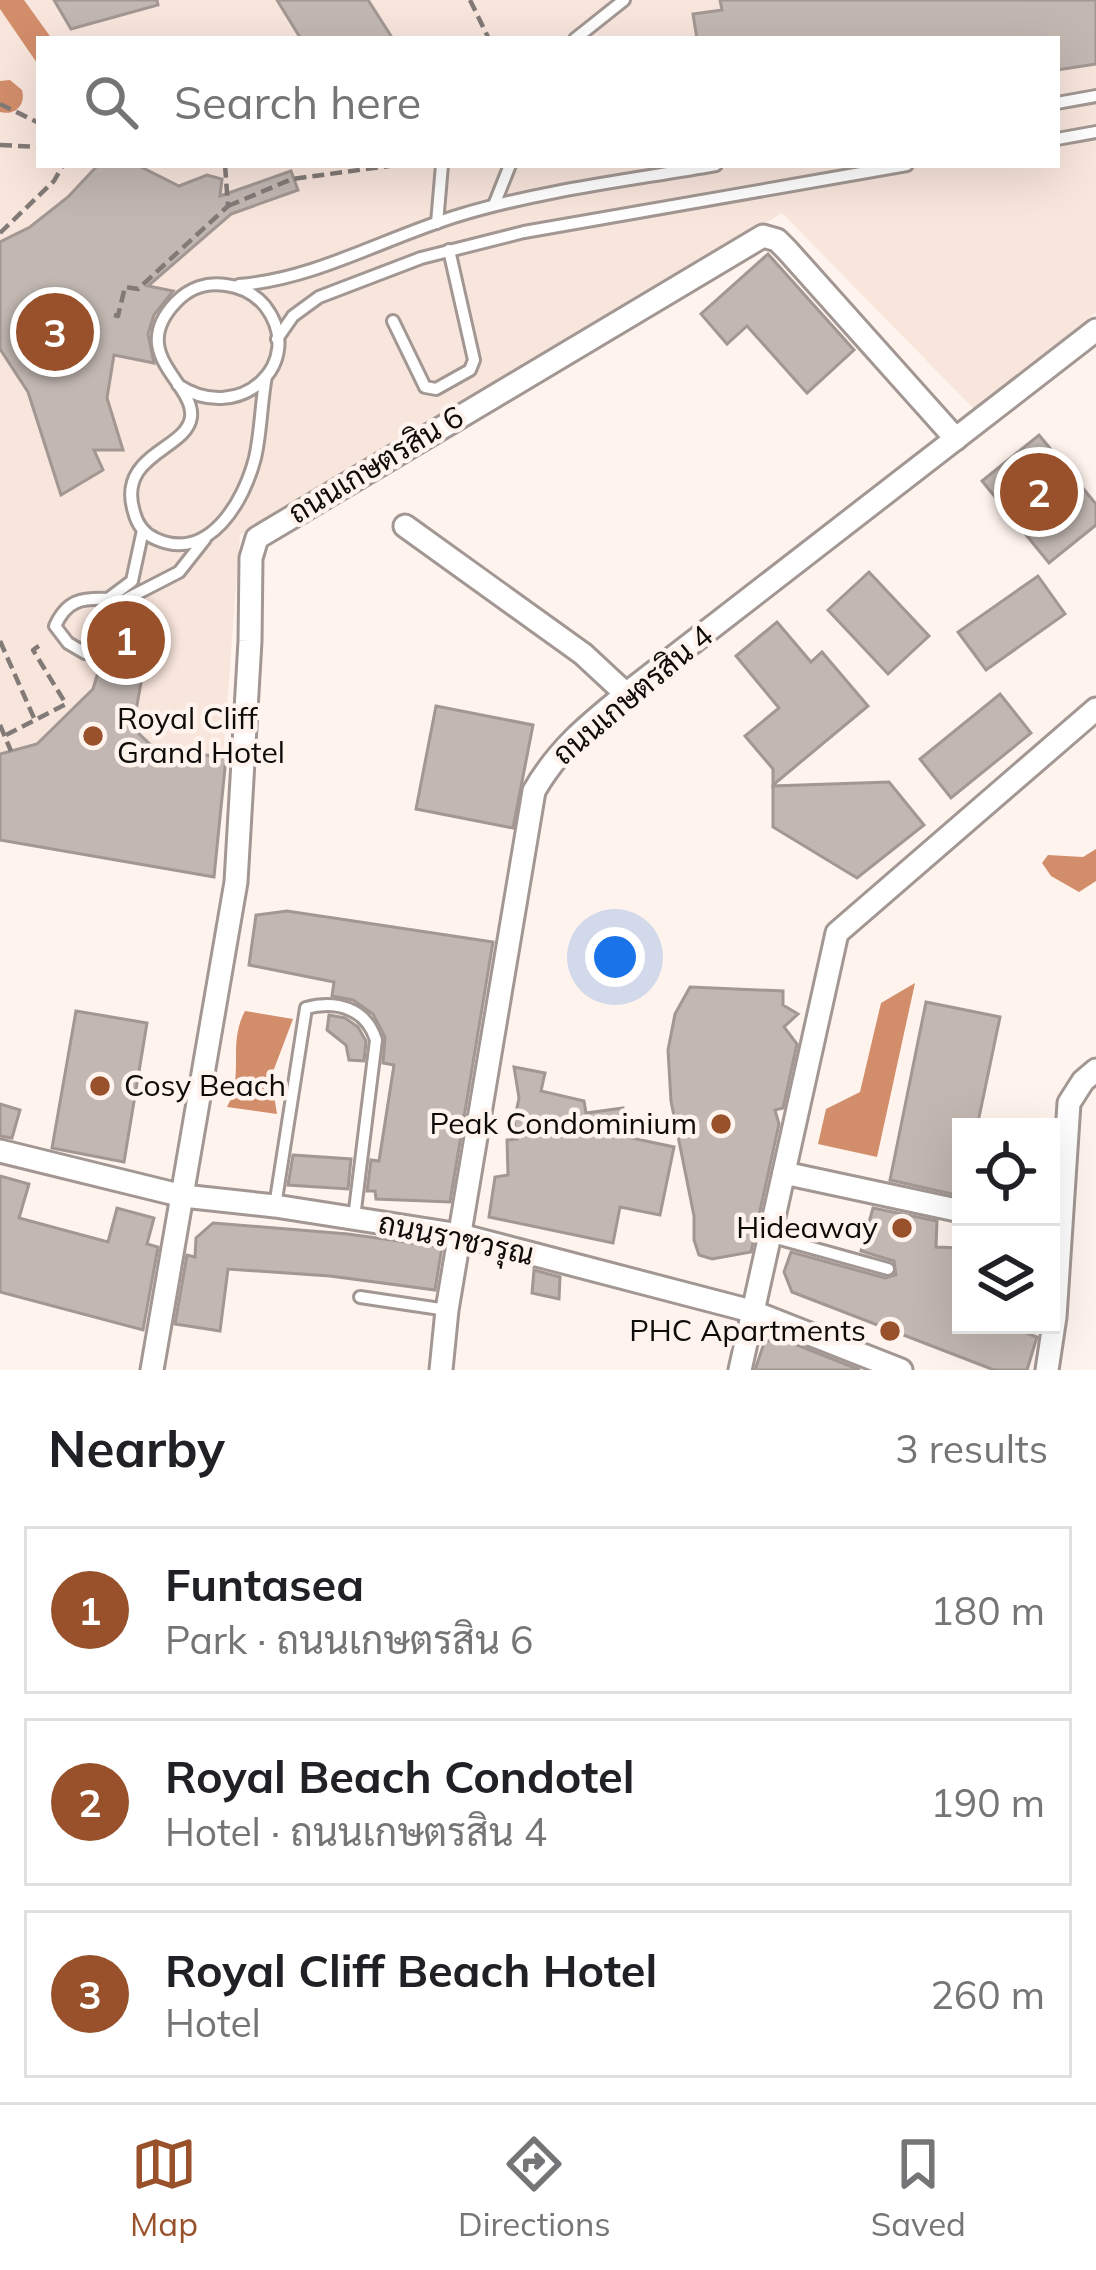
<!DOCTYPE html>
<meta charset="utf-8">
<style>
body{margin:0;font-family:Mulish,Sarabun,sans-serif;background:#f6f6f6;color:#202124}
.controls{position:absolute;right:36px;bottom:36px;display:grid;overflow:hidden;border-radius:0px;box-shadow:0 12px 48px #0002}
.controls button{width:108px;height:108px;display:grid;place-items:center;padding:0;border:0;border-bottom:3px solid #e0e0e0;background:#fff;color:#202124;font:60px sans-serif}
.you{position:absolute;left:615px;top:957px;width:42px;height:42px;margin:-30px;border:9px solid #fff;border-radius:50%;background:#1a73e8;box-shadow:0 0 0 18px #1a73e833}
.badge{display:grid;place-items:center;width:78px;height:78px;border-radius:50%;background:#98512a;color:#fff;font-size:39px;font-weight:700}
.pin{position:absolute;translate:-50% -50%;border:6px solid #fff;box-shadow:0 3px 12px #0006}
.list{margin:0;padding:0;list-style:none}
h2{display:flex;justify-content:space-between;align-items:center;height:156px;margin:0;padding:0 48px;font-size:51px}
h2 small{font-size:39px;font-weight:400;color:#757577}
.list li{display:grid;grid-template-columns:78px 1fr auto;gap:36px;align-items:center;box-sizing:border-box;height:168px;margin:0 24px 24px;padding:0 24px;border:3px solid #e0e0e0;border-radius:0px}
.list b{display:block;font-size:45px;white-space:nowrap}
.list p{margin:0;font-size:39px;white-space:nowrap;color:#757577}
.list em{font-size:39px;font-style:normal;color:#757577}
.icon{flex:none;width:66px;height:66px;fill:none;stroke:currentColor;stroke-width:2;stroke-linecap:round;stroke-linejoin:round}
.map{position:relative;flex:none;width:1096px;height:1370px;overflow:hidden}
.search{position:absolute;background:#fff;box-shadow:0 12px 48px #0002;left:36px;right:36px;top:36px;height:132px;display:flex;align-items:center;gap:30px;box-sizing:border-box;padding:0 42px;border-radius:0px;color:#757577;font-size:45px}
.sheet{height:732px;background:#fff}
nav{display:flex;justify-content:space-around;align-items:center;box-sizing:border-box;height:168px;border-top:3px solid #e0e0e0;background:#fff;font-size:33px;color:#757577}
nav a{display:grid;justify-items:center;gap:6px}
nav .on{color:#98512a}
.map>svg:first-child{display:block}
.built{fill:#f8e5dc;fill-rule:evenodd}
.water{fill:#d28d6a}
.building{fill:#c2b7b1;stroke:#a29792;stroke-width:3}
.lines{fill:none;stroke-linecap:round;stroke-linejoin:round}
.service-casing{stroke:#a29792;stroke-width:16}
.minor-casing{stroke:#a29792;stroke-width:27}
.path{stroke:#827a76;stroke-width:4.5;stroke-dasharray:12 6;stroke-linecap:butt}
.service{stroke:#fff;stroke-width:10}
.minor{stroke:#fff;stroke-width:21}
.poi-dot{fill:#98512a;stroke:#fff3ed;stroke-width:4.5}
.labels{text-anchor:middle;stroke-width:9;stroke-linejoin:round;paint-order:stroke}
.street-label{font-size:30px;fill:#0f0b09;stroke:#fff3ed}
.poi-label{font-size:30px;fill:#0f0b09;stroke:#fff3ed;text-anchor:end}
</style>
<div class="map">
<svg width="1096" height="1370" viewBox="0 0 1096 1370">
<rect width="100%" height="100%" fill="#fff3ed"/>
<path class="built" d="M0 0H1096V312L975 410 782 213 240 535 214 877 0 840ZM39 39H1057V165H39Z"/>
<g class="water">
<path d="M0 0H24L52 39H39V66L0 9Z"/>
<path d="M10 80 22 90C26 105 15 116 0 112V81Z"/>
<path d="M1096 849V881L1079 892 1051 876 1042 863 1048 855 1083 857Z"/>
<path d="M915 983 877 1157 818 1144 826 1109 860 1092 881 1003Z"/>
<path d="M245 1011 293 1019 271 1077 277 1114 227 1107C245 1074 227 1045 245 1011Z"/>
</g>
<g class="building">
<path d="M54 0H157L158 5 71 29Z"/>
<path d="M277 0H368L393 39H301Z"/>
<path d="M720 0H1096V64L1057 70V39H697L693 14 722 10Z"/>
<path d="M98 165H137L179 186 207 175 222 179 220 196 291 171 298 190 231 214 148 286 173 291 154 315 148 334 154 363 114 355 107 398 123 450H94L103 470 61 495 28 392 0 349V242L30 227 68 197Z"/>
<path d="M768 254 854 350 807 393 747 326 727 344 701 314Z"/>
<path d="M1039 435 1096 504V525L1049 563 982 481Z"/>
<path d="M869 572 929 636 888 674 828 610Z"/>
<path d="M1038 576 1065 614 986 670 958 632Z"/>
<path d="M128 609 153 614 133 728 153 747 226 758 214 877 0 840V754L37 744 93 689 115 616Z"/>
<path d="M777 622 811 662 822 652 868 706 773 785V769L745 736 779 708 736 656Z"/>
<path d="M1000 694 1031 733 951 798 920 759Z"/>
<path d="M436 706 533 725 513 828 416 809Z"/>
<path d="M889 782 924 825 857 878 773 827V786Z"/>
<path d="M287 911 493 942 450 1202 376 1199 375 1191H367L371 1160 379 1161 394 1065 383 1063 385 1037 373 1014 353 1000 332 996 334 982 249 965 256 915Z"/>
<path d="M690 987 783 991V1005L798 1014 784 1027 797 1044 783 1108 775 1110 779 1124 751 1252 712 1259 699 1255 694 1240V1216L671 1101 668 1050 675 1014Z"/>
<path d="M926 1002 1000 1017 977 1127H961V1196L890 1180Z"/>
<path d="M76 1011 147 1023 124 1162 52 1148Z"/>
<path d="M329 1015 345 1018 358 1027 366 1041 364 1061 349 1060 346 1045 327 1030Z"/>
<path d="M514 1067 545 1073 541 1091 584 1101 586 1113 623 1108 627 1137 674 1147 660 1215 620 1207 613 1243 489 1217 495 1177 508 1175 507 1140 517 1139 514 1122 519 1098Z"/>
<path d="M0 1104 20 1110 12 1138 0 1136Z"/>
<path d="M293 1155 351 1159 348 1189 288 1185Z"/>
<path d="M0 1176 29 1184 19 1218 108 1242 117 1208 154 1218 147 1244 158 1247 143 1330 0 1292Z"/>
<path d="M873 1208 937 1221 936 1247 961 1248V1325H1004L1037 1337 1027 1370H994L792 1292 784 1272 791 1252 885 1278 896 1275 894 1261 861 1251Z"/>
<path d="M213 1223 348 1234 442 1247 435 1290 330 1276 228 1269 220 1331 175 1324 187 1255 195 1257 196 1238Z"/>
<path d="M534 1270 560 1277 559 1299 532 1293Z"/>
<path d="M777 1337 860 1370H755L764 1343Z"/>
</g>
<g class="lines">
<defs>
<g id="service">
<path d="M575 39 624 0"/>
<path d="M1057 103 1096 96"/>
<path d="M1057 139 1096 132"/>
<path d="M494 205 510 165"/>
<path d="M437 223 442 165"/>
<path d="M239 285C316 279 386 237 460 215 543 190 631 180 716 165"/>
<path d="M393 321 425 387 436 389 470 370 474 360 449 250"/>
<path d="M277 339 293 316 319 297 421 258 524 232 907 165"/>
<path d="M178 385C240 426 308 362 265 306 255 294 241 287 226 285 207 282 189 288 176 302 126 354 195 383 191 417 187 450 116 454 134 512 137 524 144 534 156 539 209 563 244 501 255 458 261 432 261 403 266 376"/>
<path d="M143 530 132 581 108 599C81 598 67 600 55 626L68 643 85 653 95 641 107 609 179 572 205 539"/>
<path d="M275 1206 306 1008C336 1000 366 1008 376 1040L354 1218"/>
<path d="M769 1236 888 1269"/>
<path d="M360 1297 447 1310"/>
</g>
<g id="minor">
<path d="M405 526 583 654 626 694"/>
<path d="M0 1151 183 1196 275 1206 460 1235 751 1311 901 1370"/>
<path d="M784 1173 961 1211"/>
<path d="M152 1370 236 882 250 641 251 558 257 538 763 236 777 240 787 250 956 439"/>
<path d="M441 1370 447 1310 534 791C558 749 589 724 626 694L1096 330"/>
<path d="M740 1370 837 933 1096 709"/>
<path d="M1047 1370 1055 1317 1069 1103 1083 1081 1096 1070"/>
</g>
</defs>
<use href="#service" class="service-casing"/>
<use href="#minor" class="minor-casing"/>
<g class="path">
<path d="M470 0 489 39"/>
<path d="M508 39H513"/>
<path d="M0 104 39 123"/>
<path d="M0 145 39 147"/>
<path d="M228 206 292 179 396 165"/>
<path d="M0 233 54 181 63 165"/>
<path d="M114 315 118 316 125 287 138 289 228 206 225 165"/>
<path d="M0 641 34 718"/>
<path d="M0 725 11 751"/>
<path d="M6 735 66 704 33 650 43 643"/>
</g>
<use href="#service" class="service"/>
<use href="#minor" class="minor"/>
</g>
<g class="poi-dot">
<circle cx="93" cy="736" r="12"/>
<circle cx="100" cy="1086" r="12"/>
<circle cx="721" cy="1124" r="12"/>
<circle cx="902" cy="1228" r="12"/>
<circle cx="890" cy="1331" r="12"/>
</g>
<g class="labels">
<g class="street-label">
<text transform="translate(376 465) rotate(-31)" y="10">ถนนเกษตรสิน 6</text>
<text transform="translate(633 695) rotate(-40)" y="10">ถนนเกษตรสิน 4</text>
<text transform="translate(456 1239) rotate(12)" y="10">ถนนราชวรุณ</text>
</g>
<g class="poi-label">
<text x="117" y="729" text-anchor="start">Royal Cliff<tspan x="117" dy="34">Grand Hotel</tspan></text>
<text x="124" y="1096" text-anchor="start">Cosy Beach</text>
<text x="697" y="1134">Peak Condominium</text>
<text x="878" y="1238">Hideaway</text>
<text x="866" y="1341">PHC Apartments</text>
</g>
</g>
</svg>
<div class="controls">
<button><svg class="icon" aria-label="locate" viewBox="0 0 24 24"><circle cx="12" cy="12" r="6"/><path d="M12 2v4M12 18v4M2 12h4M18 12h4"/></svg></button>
<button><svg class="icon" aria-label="layers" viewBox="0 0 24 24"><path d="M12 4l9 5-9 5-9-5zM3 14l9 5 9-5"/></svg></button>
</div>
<div class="you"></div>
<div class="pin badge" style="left:126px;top:640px">1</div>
<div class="pin badge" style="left:1039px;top:492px">2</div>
<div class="pin badge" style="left:55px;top:332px">3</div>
<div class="search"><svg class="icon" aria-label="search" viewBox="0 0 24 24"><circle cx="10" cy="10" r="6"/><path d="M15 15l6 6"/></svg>Search here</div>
</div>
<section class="sheet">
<h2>Nearby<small>3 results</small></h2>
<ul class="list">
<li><span class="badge">1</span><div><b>Funtasea</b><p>Park · ถนนเกษตรสิน 6</p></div><em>180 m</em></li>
<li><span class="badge">2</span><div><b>Royal Beach Condotel</b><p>Hotel · ถนนเกษตรสิน 4</p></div><em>190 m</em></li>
<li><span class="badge">3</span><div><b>Royal Cliff Beach Hotel</b><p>Hotel</p></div><em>260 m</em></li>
</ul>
</section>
<nav>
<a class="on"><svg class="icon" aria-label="map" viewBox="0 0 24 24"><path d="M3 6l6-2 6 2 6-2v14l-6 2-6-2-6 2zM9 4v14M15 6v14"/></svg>Map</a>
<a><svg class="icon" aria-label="directions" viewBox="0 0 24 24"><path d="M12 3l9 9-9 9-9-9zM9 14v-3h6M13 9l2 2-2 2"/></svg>Directions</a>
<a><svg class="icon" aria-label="saved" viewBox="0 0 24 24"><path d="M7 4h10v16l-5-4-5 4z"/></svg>Saved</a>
</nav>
